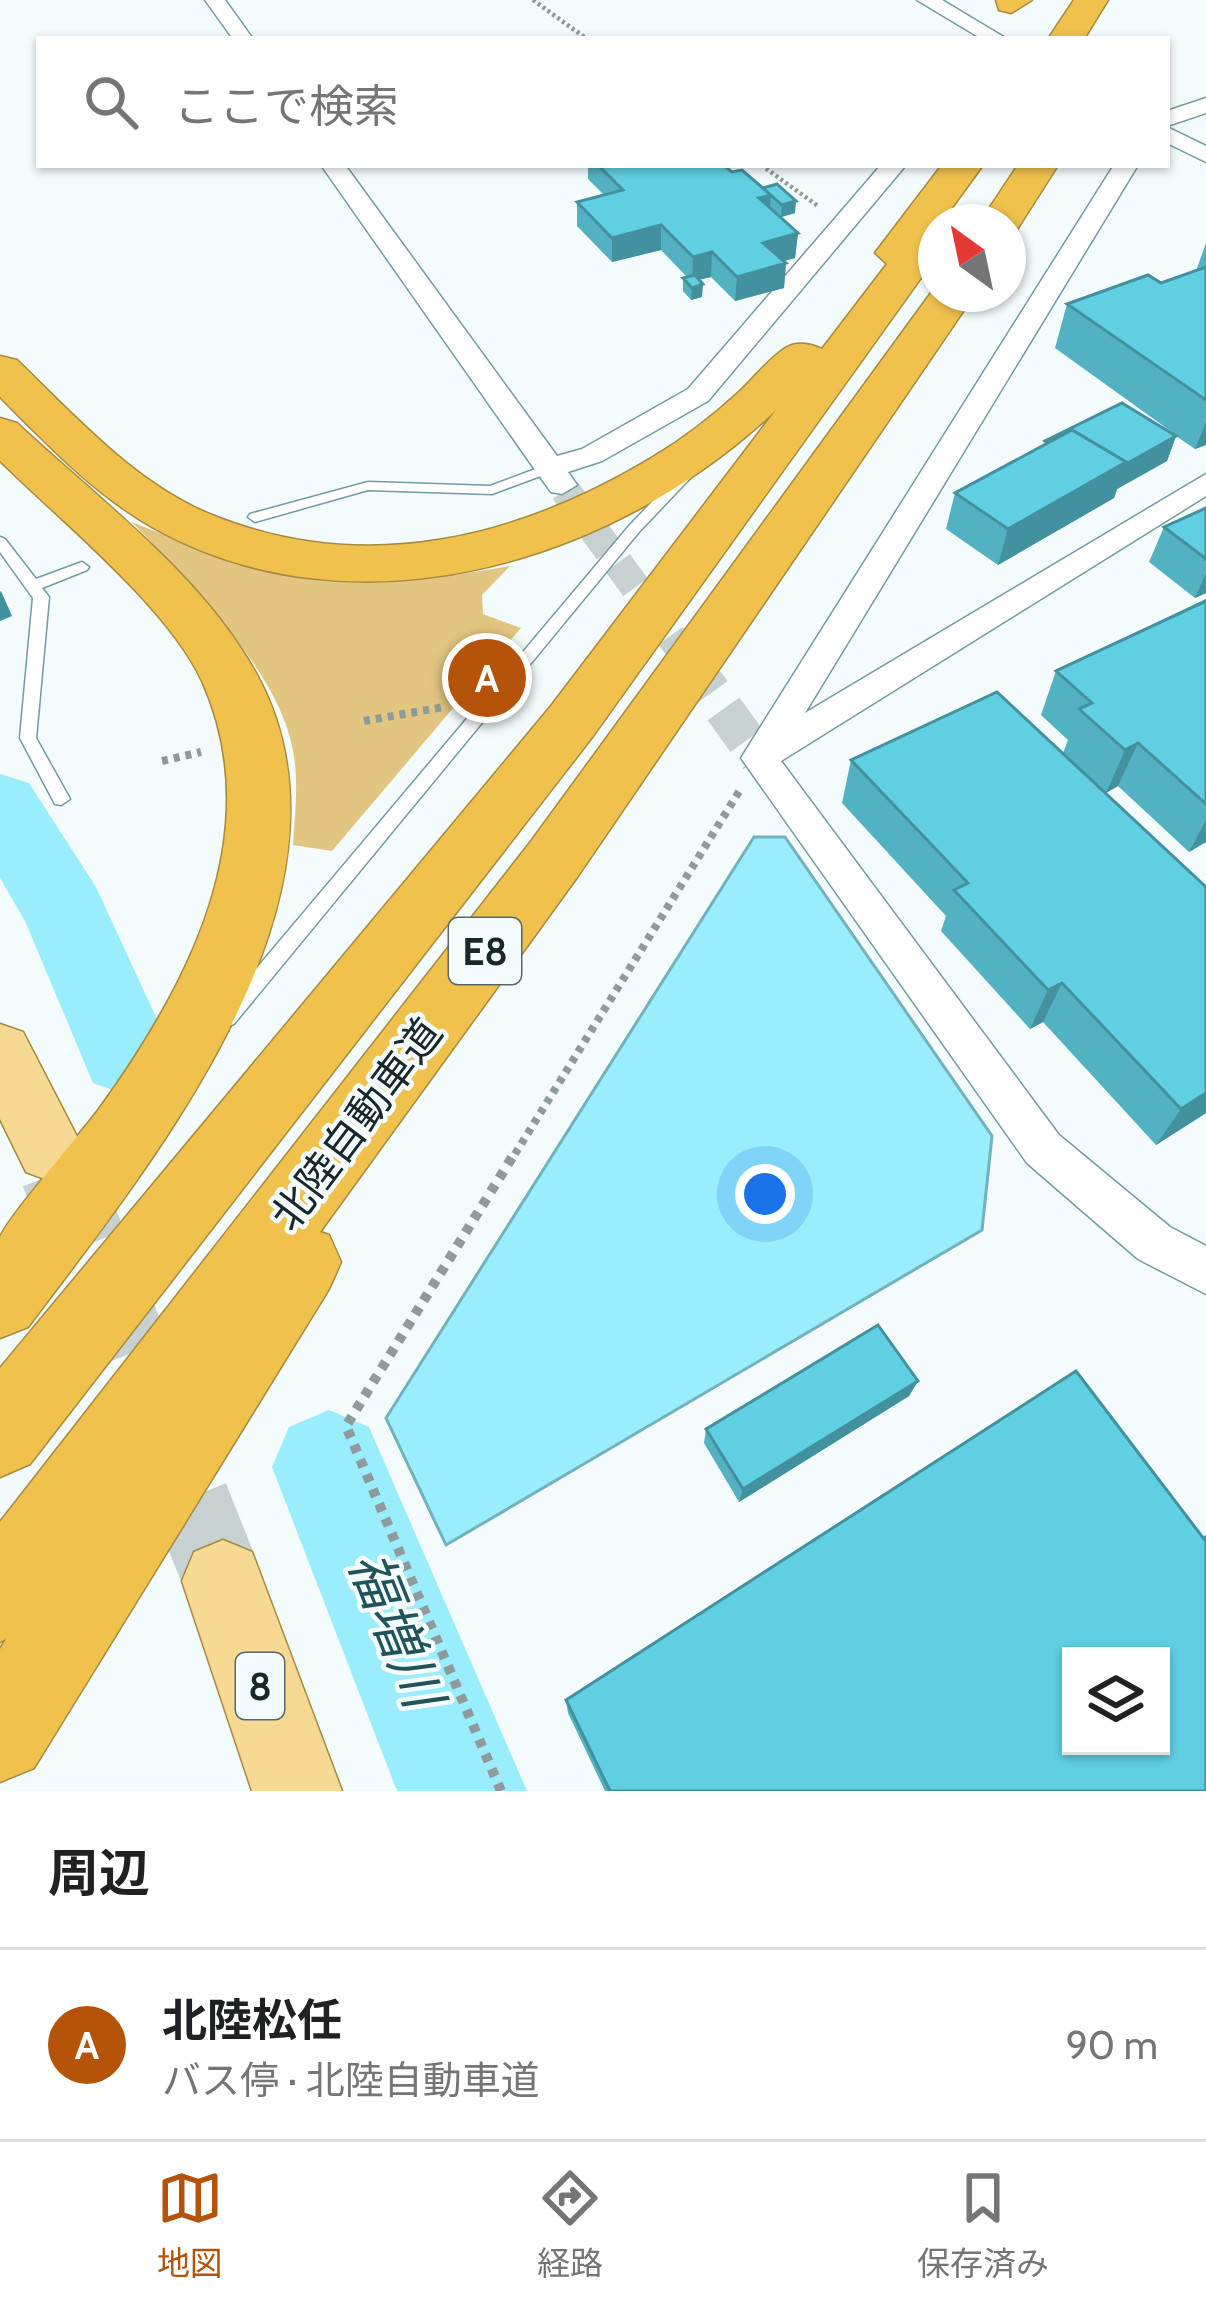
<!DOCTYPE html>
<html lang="ja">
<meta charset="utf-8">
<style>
body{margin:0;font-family:Cabin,"Noto Sans JP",sans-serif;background:#f2f2f2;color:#202124}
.controls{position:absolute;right:36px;bottom:36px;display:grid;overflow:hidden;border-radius:0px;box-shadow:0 3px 9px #0004}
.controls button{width:108px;height:108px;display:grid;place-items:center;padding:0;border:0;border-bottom:3px solid #e0e0e0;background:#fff;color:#202124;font:60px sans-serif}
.compass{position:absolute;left:918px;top:204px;width:108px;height:108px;border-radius:50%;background:#fff;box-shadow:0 3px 9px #0004;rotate:327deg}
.you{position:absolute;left:765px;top:1194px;width:42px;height:42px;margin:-30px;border:9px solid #fff;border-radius:50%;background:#1a73e8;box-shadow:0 0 0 18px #1a73e833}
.badge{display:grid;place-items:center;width:78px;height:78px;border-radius:50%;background:#b45309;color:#fff;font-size:39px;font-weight:700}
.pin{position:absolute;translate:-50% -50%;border:6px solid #fff;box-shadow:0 3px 12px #0006}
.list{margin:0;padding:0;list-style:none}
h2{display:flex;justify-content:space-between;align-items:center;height:156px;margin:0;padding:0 48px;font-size:51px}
h2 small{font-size:39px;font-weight:400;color:#757577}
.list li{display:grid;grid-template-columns:78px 1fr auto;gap:36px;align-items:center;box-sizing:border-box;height:192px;padding:0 48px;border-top:3px solid #e0e0e0}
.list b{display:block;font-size:45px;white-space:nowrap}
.list p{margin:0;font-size:39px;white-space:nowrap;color:#757577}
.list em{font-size:39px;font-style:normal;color:#757577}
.icon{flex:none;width:66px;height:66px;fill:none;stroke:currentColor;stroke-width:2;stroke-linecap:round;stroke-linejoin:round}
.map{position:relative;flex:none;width:1206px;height:1791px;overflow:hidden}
.search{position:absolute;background:#fff;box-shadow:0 3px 9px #0004;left:36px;right:36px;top:36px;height:132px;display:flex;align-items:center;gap:30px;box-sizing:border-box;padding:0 42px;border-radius:0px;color:#757577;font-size:45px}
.sheet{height:348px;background:#fff}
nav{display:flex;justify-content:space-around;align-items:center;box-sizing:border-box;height:168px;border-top:3px solid #e0e0e0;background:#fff;font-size:33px;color:#757577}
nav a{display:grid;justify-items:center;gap:6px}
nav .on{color:#b45309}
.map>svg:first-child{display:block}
.green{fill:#e2c581}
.water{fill:#9aedfc;stroke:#73b2bd;stroke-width:3}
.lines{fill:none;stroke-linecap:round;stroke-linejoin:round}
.river{fill:#9aedfc;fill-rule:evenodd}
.street-tunnel-far1{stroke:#c7d1d2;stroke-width:30;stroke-dasharray:30 15;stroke-linecap:butt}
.street-tunnel{stroke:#c7d1d2;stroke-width:39;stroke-dasharray:39 20;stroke-linecap:butt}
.primary-tunnel{stroke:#c7d1d2;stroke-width:78;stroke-dasharray:78 39;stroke-linecap:butt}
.lane-casing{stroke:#729ba2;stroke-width:3}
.street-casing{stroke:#729ba2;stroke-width:3}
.primary-casing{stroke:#a48b40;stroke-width:3}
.highway-casing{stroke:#a48b40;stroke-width:3}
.path-far2{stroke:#8e9a9c;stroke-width:4.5;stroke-dasharray:3 3;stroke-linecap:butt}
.path-far1{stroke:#8e9a9c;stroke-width:8;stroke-dasharray:6 6;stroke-linecap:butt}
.path{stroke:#8e9a9c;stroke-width:10;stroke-dasharray:8 8;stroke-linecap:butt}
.lane{fill:#fff;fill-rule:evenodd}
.street{fill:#fff;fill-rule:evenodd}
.primary{fill:#f6da94;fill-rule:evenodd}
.highway{fill:#f0c14c;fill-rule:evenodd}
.wall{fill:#53b2c2}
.shaded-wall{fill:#43919e}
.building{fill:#60cfe1;stroke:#43919e;stroke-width:3;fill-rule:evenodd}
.labels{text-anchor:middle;stroke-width:9;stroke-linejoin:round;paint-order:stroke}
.shield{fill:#f3fbfc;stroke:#596769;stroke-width:3}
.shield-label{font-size:39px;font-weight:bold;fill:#17272a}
.street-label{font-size:42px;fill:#17272a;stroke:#f3fbfc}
.near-water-label{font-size:54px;font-style:italic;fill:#22525a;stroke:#f3fbfc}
</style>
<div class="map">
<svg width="1206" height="1791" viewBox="0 0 1206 1791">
<rect width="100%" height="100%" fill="#f3fbfc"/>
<path class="green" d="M132 522C269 579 363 593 510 566L482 595 483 614 521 628 332 851 293 845C295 814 299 782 293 751 280 672 186 579 132 522Z"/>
<path class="water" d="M754 837H785L992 1136 982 1230 446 1545 386 1418Z"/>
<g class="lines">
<g class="river">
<path d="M0 774 29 783 96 887 173 1054 159 1083 126 1095 93 1083 25 921 0 878Z"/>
<path d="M329 1410 369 1427 527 1791H397L272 1467 289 1427Z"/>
</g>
<path class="street-tunnel-far1" d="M565 490 691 664"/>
<path class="street-tunnel" d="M689 661 759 758"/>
<path class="primary-tunnel" d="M59 1172 223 1581"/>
<defs>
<g id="lane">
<path d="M549 464 554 465V471L492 494 368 490 255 522 248 517 250 514 368 482 490 486Z"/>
<path d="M689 467 694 468V474L639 532 234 1024 227 1026 220 1024 217 1018 220 1012 629 526 684 468Z"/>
<path d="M0 537 5 539 36 579 82 562 89 567 87 570 42 588 49 597 36 738 70 799 61 805 55 804 20 738 33 598 0 552Z"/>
</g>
<g id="street">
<path d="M205 0H225L253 39H233Z"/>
<path d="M917 0H942L1007 39H982Z"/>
<path d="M1206 98V113L1167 126V111Z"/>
<path d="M1167 127 1206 146V162L1167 143Z"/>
<path d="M321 165H345L557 456 582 449 688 389 881 165H906L708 401 602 461 568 472 577 485 562 494 551 492 538 474Z"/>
<path d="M1114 165H1138L805 713 1206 474V496L781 761 1059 1135 1170 1227 1206 1246V1294L1138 1259 1027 1163 741 758Z"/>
</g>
<g id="primary">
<path d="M0 1024 23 1032 84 1150 74 1172 50 1181 26 1172 0 1119Z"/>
<path d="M223 1540 252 1552 342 1791H252L182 1581 194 1552Z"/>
</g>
<g id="highway">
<path d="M996 0H1032L1011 13 999 10Z"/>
<path d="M1074 0H1108L1084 39H1048Z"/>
<path d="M942 165H983L945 217 954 222H936V257L593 736 30 1464 0 1477V1368L551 706 776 410C616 562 356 642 152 527 94 494 47 444 0 397V356L17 360C76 417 138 487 217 517 368 576 519 538 653 457 683 439 714 415 740 391 754 378 770 357 787 347 799 341 811 344 822 349L887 264 875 253Z"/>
<path d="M1018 165H1058L1016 231 1008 233V222H980Z"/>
<path d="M936 286V294H975L578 876 320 1232 329 1235 341 1262 329 1289 34 1768 0 1782V1649L6 1639 0 1642V1522L532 840Z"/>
<path d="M0 418 17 423C99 500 201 574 256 673 376 891 153 1161 28 1327L0 1338C0 1309 0 1267 0 1238 4 1222 83 1131 99 1109 188 986 270 833 202 681 168 607 59 519 0 461Z"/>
</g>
</defs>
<use href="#lane" class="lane-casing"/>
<use href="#street" class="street-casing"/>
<use href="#primary" class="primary-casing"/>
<use href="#highway" class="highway-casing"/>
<g class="path-far2">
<path d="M533 0 587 39"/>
<path d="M761 165 818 206"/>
</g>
<g class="path-far1">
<path d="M364 721 444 707"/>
<path d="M162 761 201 752"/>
<path d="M515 1154 740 790"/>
</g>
<path class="path" d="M501 1791 346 1426 516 1151"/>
<use href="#lane" class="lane"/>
<use href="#street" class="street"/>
<use href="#primary" class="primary"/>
<use href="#highway" class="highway"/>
</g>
<g class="wall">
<path d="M588 165H723L732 172 742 170 795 213 781 217 798 233 795 258 784 261 786 263 784 288 735 301 711 277 699 280 702 297 691 300 683 291V278L687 277 661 250 612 262 577 226V202L604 195 588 179Z"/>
<path d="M1206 243V445L1195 449 1176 436 1167 461 1117 489 1114 498 998 565 946 529 955 493 1044 444 1045 441 1176 435 1055 348 1067 304 1161 283 1196 271Z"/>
<path d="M1206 508V593L1195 598 1149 562 1164 527Z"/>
<path d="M1206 599V842L1189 852 1118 786 1106 793 1063 753 1068 740 1041 715 1056 671Z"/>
<path d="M851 760 1206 887V1113L1156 1145 1043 1022 1030 1029 941 931 946 916 842 803Z"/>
<path d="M918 1381 909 1396 739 1502 704 1443 706 1429Z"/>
<path d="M1206 1535V1791H605L568 1713 566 1700 1203 1537Z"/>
</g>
<g class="shaded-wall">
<path d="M771 195 769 219 759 198Z"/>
<path d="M796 201 795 213 781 217 782 205Z"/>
<path d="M661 225V250L612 262V238Z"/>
<path d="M798 233 795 258 761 267 763 243Z"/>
<path d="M712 252 711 277 692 281 693 257Z"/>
<path d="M786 263 784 288 735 301 737 277Z"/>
<path d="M703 284 702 297 691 300 692 288Z"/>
<path d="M1206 422V445L1195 449Z"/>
<path d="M1176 436 1167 461 1117 489 1114 498 998 565 1008 529Z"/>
<path d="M1206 573V593L1195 598Z"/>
<path d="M1 591 12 616 0 621V592Z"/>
<path d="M1138 743 1118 786 1106 793 1125 750Z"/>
<path d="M1206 820V842L1189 852Z"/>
<path d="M1062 983 1043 1022 1030 1029 1048 990Z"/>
<path d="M1206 1093V1113L1156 1145 1181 1109Z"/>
<path d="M918 1381 909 1396 739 1502 743 1489Z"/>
</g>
<g class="building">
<path d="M598 165H723L732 172 742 170 771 195 759 198 798 233 763 243 786 263 737 277 712 252 693 257 661 225 612 238 577 202 623 190Z"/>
<path d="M777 184 796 201 782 205 763 188Z"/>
<path d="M1206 267V400L1067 304 1148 275 1161 283Z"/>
<path d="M695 275 703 284 692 288 683 278Z"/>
<path d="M1122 403 1176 436 1126 464V462L1072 430 1048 443 1045 441Z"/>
<path d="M1072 430 1126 462 1008 529 955 493Z"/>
<path d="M1206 508V559L1164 527Z"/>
<path d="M1206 601V804L1138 743 1125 750 1079 709 1092 703 1056 671Z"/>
<path d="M997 692 1206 887V1093L1181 1109 1062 983 1048 990 954 890 968 883 851 760Z"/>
<path d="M878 1325 918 1381 743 1489 706 1429Z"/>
<path d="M1076 1371 1204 1539 1206 1537V1791H610L566 1700ZM1071 1656H1161V1746H1071Z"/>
</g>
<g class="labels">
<g class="shield">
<rect x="449" y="918" width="72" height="66" rx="9"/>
<rect x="236" y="1653" width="48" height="66" rx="9"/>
</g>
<g class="shield-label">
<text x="485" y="965">E8</text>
<text x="260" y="1700">8</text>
</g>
<g class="street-label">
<text transform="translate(356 1124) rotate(-53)" y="15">北陸自動車道</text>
</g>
<g class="near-water-label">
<text transform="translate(396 1629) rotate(68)" y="19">福増川</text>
</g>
</g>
</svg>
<div class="controls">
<button><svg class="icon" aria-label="layers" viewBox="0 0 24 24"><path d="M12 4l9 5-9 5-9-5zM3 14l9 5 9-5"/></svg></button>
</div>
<svg class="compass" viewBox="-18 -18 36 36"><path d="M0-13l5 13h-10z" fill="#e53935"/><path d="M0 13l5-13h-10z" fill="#757577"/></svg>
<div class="you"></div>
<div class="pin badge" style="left:487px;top:678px">A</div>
<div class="search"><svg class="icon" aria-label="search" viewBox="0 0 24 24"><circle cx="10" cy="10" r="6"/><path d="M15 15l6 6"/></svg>ここで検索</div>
</div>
<section class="sheet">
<h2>周辺<small></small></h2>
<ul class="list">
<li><span class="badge">A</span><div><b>北陸松任</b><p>バス停 · 北陸自動車道</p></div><em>90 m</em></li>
</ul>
</section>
<nav>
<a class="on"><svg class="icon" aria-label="map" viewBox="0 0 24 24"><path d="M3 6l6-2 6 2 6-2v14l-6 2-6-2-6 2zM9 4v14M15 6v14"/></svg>地図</a>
<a><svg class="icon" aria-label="directions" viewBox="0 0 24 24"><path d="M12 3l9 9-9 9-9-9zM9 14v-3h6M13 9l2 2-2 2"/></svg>経路</a>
<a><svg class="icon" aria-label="saved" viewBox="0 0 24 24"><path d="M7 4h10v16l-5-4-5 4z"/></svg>保存済み</a>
</nav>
